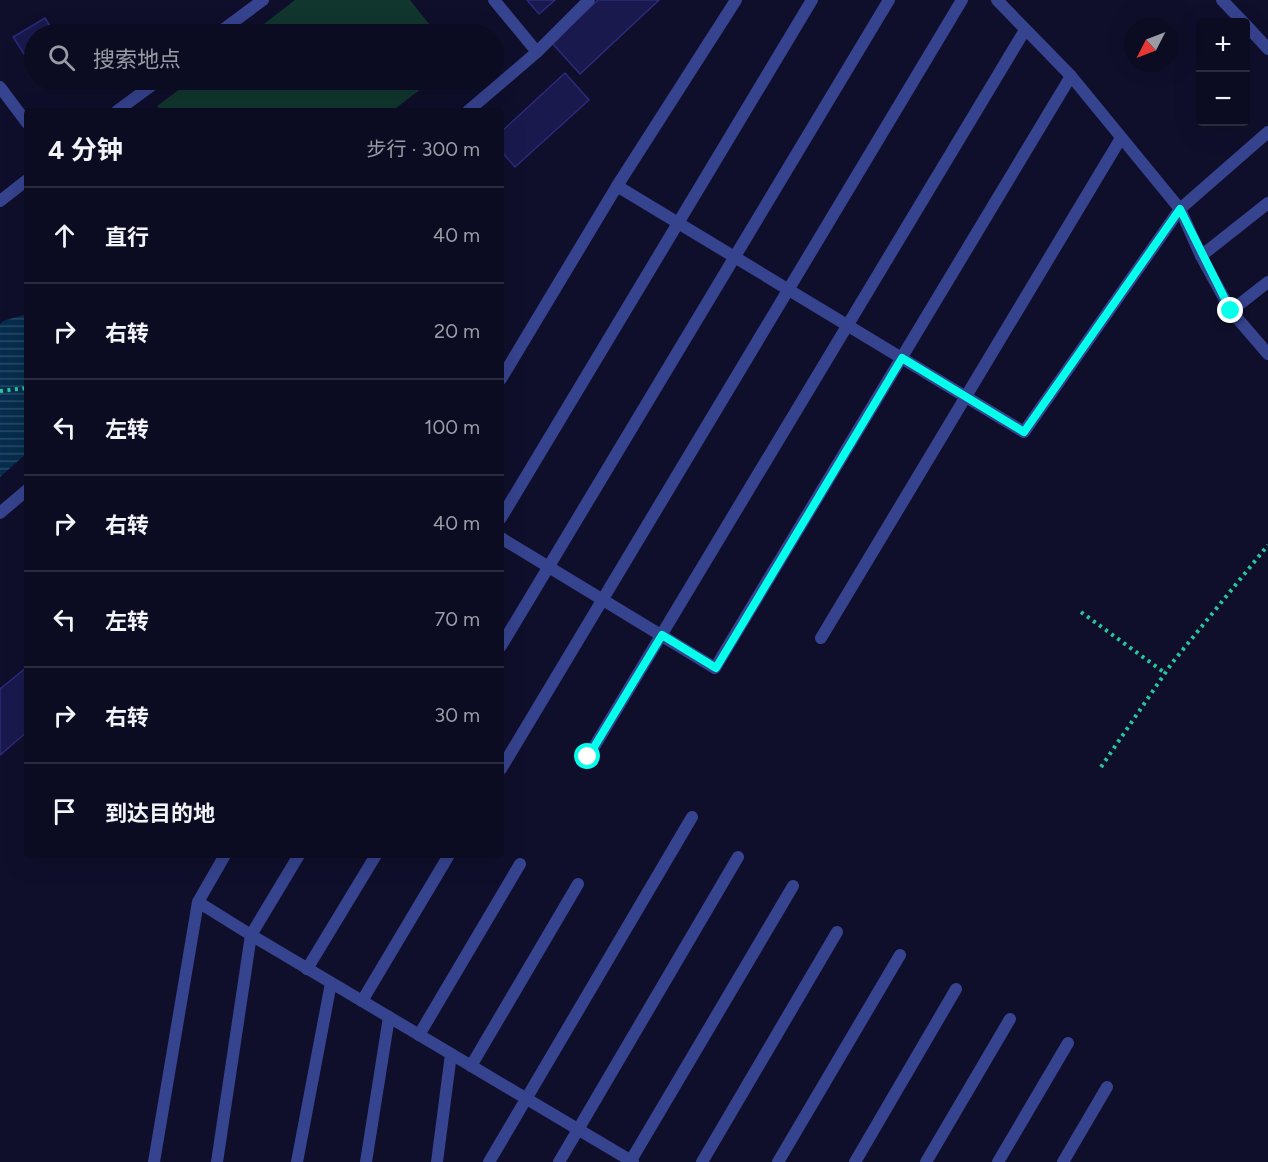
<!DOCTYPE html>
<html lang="zh">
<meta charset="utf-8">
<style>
body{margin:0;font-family:Figtree,"Noto Sans SC",sans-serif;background:#14142a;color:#f1f3f6}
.controls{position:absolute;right:18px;top:18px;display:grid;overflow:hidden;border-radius:6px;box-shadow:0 6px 24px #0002}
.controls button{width:54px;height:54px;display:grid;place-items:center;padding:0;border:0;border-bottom:2px solid #2b2b3f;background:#0b0b21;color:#f1f3f6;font:30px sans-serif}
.compass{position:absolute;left:1124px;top:18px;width:54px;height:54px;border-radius:50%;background:#0b0b21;box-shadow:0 6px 24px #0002;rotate:228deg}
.stop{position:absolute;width:18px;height:18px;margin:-14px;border:4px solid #05ffeb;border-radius:50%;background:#fff}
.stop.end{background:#05ffeb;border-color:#fff;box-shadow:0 2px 6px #0008}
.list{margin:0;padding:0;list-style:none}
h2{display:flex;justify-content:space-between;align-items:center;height:78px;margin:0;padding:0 24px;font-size:26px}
h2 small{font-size:20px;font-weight:400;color:#9a9ba5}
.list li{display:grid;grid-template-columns:39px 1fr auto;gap:18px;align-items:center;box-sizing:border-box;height:96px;padding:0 24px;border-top:2px solid #2b2b3f}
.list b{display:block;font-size:22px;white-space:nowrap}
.list em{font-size:20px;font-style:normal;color:#9a9ba5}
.icon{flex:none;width:33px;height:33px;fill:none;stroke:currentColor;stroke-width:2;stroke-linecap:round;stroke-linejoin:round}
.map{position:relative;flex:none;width:1268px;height:1162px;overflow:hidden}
.search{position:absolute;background:#0b0b21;box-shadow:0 6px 24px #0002;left:24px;top:24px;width:480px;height:66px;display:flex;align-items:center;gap:15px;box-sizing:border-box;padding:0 21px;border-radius:33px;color:#9a9ba5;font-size:22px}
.panel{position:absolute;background:#0b0b21;box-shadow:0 6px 24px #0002;left:24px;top:108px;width:480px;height:750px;border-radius:6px}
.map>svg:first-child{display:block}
.pitch{fill:#11362e}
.water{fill:url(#water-rules)}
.building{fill:#1a194e;stroke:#2b2a7c;stroke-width:1.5}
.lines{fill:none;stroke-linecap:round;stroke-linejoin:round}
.path{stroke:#27c69f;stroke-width:4;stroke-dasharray:3 4.5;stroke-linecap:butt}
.lane{stroke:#36438e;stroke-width:12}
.street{stroke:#36438e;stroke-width:12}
.route{stroke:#05ffeb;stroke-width:8}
</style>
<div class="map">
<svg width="1268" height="1162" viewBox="0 0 1268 1162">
<defs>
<pattern id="water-rules" width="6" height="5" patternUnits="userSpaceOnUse" patternTransform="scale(1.5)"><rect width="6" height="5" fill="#062d4d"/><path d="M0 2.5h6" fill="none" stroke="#2a4b68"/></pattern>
</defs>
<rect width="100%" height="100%" fill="#0f0f2c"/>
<g class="pitch">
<path d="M295 0H410L437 34H251Z"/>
<path d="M192 80H433L392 111H161L157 106Z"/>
</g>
<path class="water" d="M27 314V453L0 477V324L3 321Z"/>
<g class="building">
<path d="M527 0H555L539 14Z"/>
<path d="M598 0H659L580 74 552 43Z"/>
<path d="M45 18 55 34H34V56L28 60 13 37Z"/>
<path d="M565 73 589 100 515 167 501 151V132Z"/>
<path d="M27 667V732L0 755V689Z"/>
</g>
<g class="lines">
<g class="path">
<path d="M0 391 27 388"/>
<path d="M1081 612 1165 673"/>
<path d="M1101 767 1172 663 1268 545"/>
</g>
<g class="lane">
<path d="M494 0 537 52"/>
<path d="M1222 0 1243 22"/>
<path d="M1246 25 1268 49"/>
<path d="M217 34 263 0"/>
<path d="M0 87 27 123"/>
<path d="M117 111 159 80"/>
<path d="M468 111 537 52 589 0"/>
<path d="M0 201 27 180"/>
<path d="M1180 209 1268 132"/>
<path d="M1201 256 1268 203"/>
<path d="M1231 311 1268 282"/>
<path d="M0 513 27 490"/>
<path d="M419 1035 520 864"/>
<path d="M471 1066 578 884"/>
<path d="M154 1162 198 902"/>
<path d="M217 1162 251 935"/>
<path d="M297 1162 331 983"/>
<path d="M366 1162 389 1017"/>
<path d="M437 1162 451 1054"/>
<path d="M489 1162 692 817"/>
<path d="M559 1162 738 857"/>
<path d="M630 1162 793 886"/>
<path d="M702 1162 837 932"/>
<path d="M778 1162 900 955"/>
<path d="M855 1162 956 989"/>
<path d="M926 1162 1010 1019"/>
<path d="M998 1162 1068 1043"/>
<path d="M1063 1162 1107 1087"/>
</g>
<g class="street">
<path d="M997 0 1071 76 1180 209 1201 256 1231 311 1268 354"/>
<path d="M617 186 1024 432 1180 209"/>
<path d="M501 379 617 186 736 0"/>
<path d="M501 518 812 0"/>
<path d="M501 538 715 668 1071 76"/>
<path d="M821 638 1121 138"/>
<path d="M501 646 889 0"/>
<path d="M588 757 1025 30"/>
<path d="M501 769 962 0"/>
<path d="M225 855 198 902 251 935 633 1162"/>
<path d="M251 935 299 855"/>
<path d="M307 969 376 855"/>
<path d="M362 1001 449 855"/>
</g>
</g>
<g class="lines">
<path class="route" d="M588 757 662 635 716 668 902 358 1024 432 1180 209 1231 311"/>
</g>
</svg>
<div class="controls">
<button>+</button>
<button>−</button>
</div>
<svg class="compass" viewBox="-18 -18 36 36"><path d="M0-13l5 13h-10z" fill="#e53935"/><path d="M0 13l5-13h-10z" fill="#9a9ba5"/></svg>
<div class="stop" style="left:588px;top:757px"></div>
<div class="stop end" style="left:1231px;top:311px"></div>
<div class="search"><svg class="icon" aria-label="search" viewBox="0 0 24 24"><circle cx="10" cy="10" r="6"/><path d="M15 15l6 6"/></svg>搜索地点</div>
<section class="panel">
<h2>4 分钟<small>步行 · 300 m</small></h2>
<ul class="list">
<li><svg class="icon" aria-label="ahead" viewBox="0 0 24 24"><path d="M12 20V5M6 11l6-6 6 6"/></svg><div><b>直行</b></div><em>40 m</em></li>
<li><svg class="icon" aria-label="right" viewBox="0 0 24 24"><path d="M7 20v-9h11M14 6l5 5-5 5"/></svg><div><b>右转</b></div><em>20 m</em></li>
<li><svg class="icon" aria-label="left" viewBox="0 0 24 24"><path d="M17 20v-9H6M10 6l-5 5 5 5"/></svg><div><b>左转</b></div><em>100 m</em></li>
<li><svg class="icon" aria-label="right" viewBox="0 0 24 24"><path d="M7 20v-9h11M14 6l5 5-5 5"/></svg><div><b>右转</b></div><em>40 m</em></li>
<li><svg class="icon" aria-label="left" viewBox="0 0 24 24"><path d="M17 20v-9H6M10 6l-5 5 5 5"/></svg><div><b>左转</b></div><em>70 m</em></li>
<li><svg class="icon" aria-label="right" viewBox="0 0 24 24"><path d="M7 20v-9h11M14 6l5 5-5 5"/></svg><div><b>右转</b></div><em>30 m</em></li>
<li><svg class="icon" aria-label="arrive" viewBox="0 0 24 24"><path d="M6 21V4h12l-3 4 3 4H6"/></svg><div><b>到达目的地</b></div></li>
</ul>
</section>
</div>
